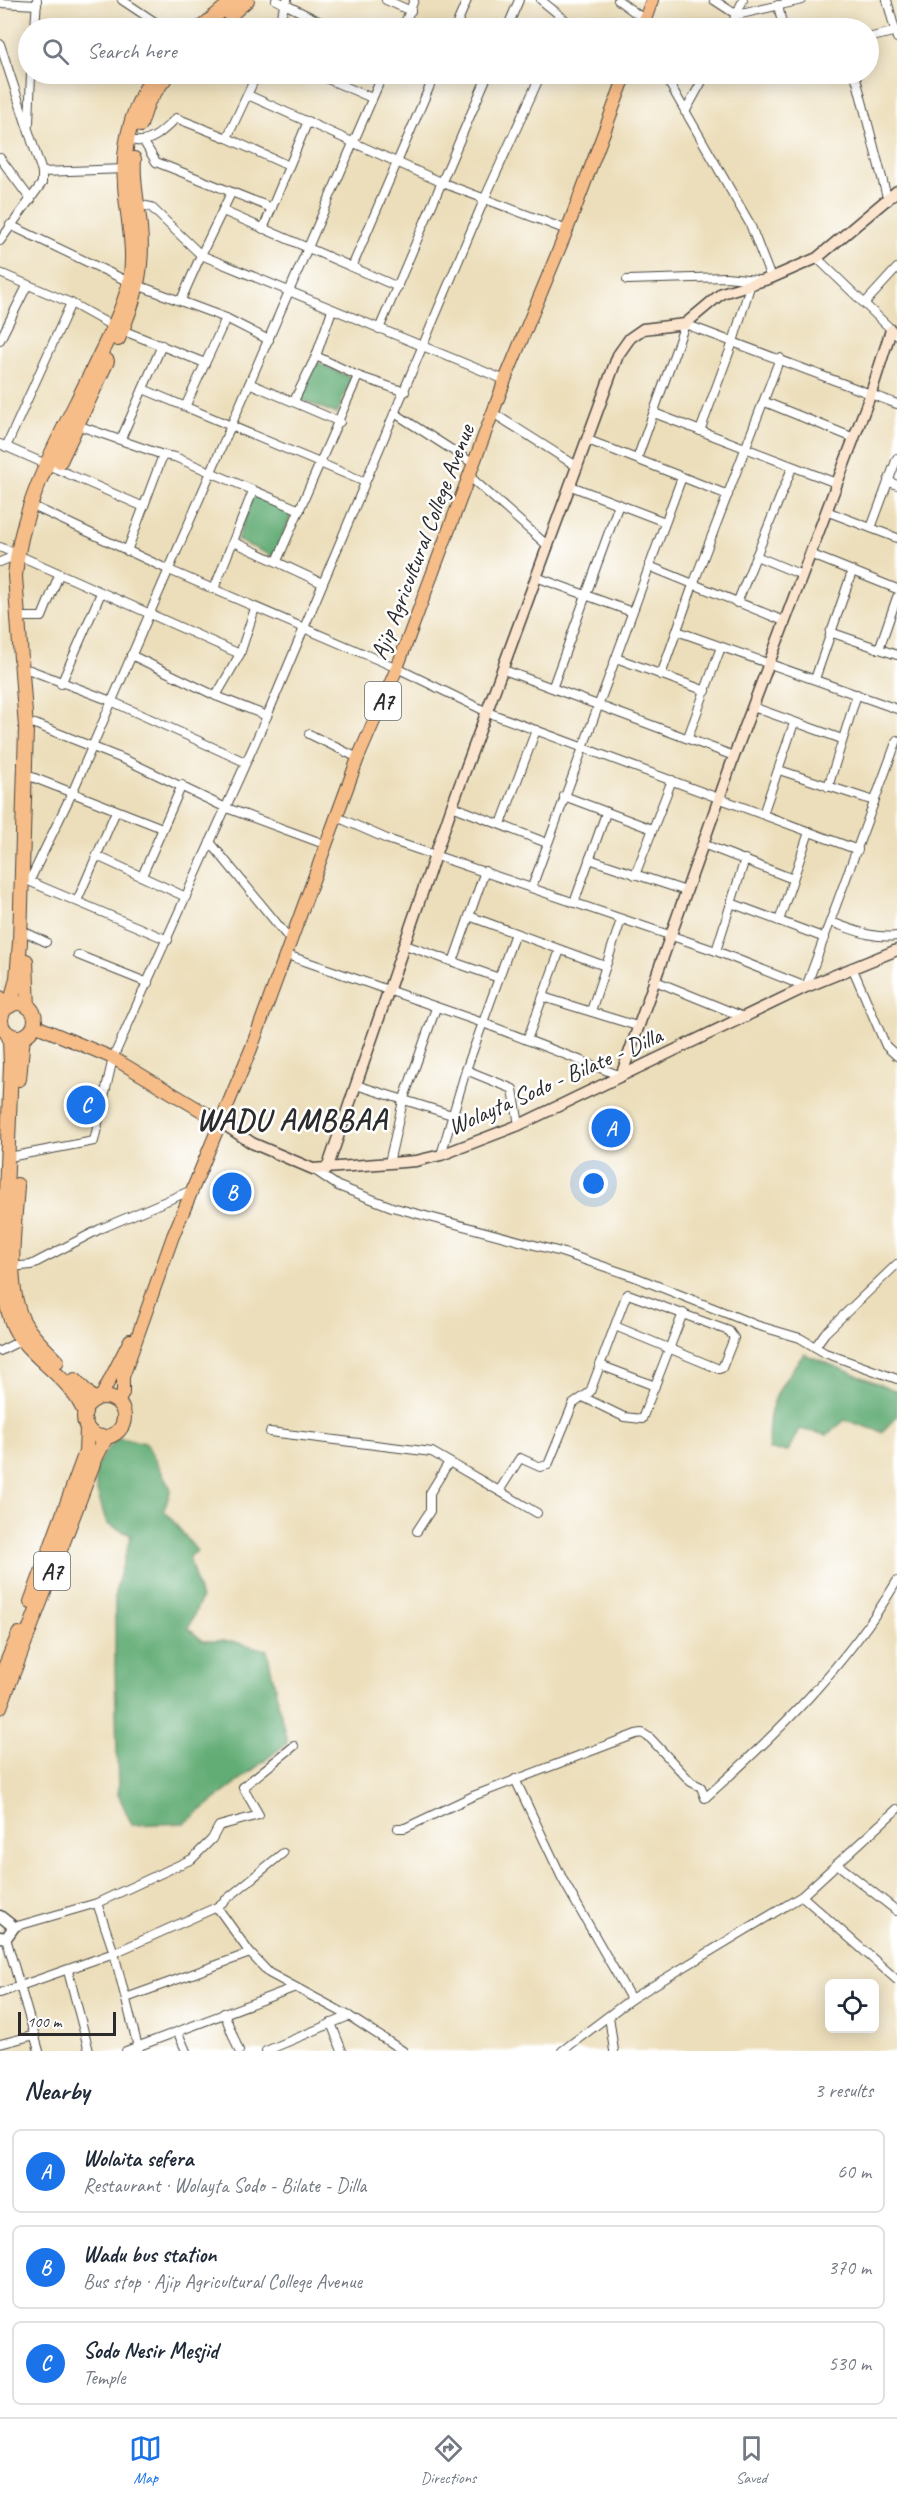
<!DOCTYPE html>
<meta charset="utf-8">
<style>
body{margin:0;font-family:Caveat,sans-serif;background:#f2f2f3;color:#1f2937}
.controls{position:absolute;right:18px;bottom:18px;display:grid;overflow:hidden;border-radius:9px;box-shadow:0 3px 15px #0003}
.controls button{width:54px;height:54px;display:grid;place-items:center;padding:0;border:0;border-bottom:2px solid #e0e1e3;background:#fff;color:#1f2937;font:30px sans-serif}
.scale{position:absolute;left:18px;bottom:15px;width:98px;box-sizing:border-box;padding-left:6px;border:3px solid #2b2b2b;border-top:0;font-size:16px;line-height:21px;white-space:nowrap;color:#2b2b2b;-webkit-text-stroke:4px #fff;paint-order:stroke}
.you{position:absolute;left:594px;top:1184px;width:21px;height:21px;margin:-15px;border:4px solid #fff;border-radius:50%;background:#1a73e8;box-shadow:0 0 0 9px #1a73e833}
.badge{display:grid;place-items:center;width:39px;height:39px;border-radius:50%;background:#1a73e8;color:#fff;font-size:20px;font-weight:700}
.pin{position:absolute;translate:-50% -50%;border:3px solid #fff;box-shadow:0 2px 6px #0006}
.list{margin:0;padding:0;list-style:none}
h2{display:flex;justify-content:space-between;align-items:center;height:78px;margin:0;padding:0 24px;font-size:26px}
h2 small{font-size:20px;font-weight:400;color:#747a83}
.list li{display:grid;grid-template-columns:39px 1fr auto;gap:18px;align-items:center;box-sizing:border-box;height:84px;margin:0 12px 12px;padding:0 12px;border:2px solid #e0e1e3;border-radius:9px}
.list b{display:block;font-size:22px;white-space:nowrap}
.list p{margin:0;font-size:20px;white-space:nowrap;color:#747a83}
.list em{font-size:20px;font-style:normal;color:#747a83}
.icon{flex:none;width:33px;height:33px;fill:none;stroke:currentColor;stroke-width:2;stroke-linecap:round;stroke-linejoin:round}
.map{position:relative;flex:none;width:897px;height:2051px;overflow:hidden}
.search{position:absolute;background:#fff;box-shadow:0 3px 15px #0003;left:18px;right:18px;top:18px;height:66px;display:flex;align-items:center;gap:15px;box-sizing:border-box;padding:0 21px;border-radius:33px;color:#747a83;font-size:22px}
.sheet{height:366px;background:#fff}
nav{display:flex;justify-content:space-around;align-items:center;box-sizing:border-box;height:84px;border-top:2px solid #e0e1e3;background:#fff;font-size:16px;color:#747a83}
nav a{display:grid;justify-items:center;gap:3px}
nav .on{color:#1a73e8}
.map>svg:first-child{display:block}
.forest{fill:#62ac75;stroke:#466c50;stroke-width:1.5}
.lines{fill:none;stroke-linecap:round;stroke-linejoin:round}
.minor-casing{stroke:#484640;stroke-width:10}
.tertiary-casing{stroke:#484640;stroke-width:13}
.secondary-casing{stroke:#484640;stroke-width:13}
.primary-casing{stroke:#484640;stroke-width:14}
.trunk-casing{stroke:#484640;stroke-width:16}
.minor{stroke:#fff;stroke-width:8}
.tertiary{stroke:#fff;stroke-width:10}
.secondary{stroke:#fce5cf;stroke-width:10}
.primary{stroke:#f7bd88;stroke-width:12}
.trunk{stroke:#f7bd88;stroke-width:14}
.labels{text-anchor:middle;stroke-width:5;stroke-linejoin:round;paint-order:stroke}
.shield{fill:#fff;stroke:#6b6b6b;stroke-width:1.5}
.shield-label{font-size:22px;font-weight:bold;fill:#2b2b2b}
.street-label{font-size:24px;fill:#2b2b2b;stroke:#fff}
.district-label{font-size:30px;font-weight:bold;letter-spacing:1.5px;fill:#2b2b2b;stroke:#fff}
</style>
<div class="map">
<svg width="897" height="2051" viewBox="0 0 897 2051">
<rect width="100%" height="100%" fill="#fff"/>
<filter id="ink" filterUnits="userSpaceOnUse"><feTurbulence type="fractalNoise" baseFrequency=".0167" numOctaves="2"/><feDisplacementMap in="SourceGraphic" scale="12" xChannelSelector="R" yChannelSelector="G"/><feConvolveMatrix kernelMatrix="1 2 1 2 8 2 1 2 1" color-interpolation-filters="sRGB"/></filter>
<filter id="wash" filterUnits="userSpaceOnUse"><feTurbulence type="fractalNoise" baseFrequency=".008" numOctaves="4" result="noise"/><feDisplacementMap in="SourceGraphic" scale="24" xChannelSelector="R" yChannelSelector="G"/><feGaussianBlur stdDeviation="1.35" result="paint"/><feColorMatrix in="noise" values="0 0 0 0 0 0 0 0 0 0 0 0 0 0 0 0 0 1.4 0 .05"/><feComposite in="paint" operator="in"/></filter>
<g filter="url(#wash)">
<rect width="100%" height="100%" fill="#ecdeba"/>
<g class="forest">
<path d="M317 362 352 378 337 414 300 399Z"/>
<path d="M254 494 293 512 274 557 237 540Z"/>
<path d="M804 1354 897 1391V1416L882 1432 845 1420 827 1435 799 1429 788 1451 769 1450C765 1407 778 1387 804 1354Z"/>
<path d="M119 1438 146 1443 171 1489 164 1510 197 1551 189 1557 201 1599 188 1628 203 1641H231L267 1650 287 1743 185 1823 132 1825 118 1794 115 1669V1593L131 1535 107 1524C95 1484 84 1469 119 1438Z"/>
</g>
</g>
<g filter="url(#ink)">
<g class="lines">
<defs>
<g id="minor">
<path d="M122 0 164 28"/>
<path d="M276 0 333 28"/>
<path d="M386 0 411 11"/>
<path d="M541 0 575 28"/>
<path d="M618 0 645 20"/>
<path d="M714 0 737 15 802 0"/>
<path d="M887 0 897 38"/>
<path d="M0 3 37 5"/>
<path d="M778 5 783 28"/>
<path d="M35 28 37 0"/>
<path d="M276 28 287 0"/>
<path d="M403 28 414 0"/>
<path d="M455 28 467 0"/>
<path d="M507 28 519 0"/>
<path d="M561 28 565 20"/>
<path d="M730 28 743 0"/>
<path d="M868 38 897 31"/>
<path d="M0 44 42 172V183L0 241"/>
<path d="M316 74 372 98"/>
<path d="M664 74 750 224 771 278"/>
<path d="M855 74 888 201"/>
<path d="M248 95 443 183 567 230"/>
<path d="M685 112 706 74"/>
<path d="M29 123 31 74"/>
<path d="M227 138 289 166"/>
<path d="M136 141C152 143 165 129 176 118L227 138 257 74"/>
<path d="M144 142 156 162 272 208"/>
<path d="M0 158 31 200"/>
<path d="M42 172 125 169"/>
<path d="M136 204 151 207 201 255 231 193"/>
<path d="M223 211 398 287"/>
<path d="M10 225 129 282 226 318 269 340"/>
<path d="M263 229 308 121"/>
<path d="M817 258 897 335"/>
<path d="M352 267 435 74"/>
<path d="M0 273 71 303 114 327 205 363"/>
<path d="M627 280 726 277 757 280"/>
<path d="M181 300 201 255 505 380"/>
<path d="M865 303 897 268"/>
<path d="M379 329 488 74"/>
<path d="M0 340 27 286"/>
<path d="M316 356 358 376 405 392"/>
<path d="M251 384 340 422"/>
<path d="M143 389 365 482"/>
<path d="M294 401 316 356 332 310"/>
<path d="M765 402 854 438"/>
<path d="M186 405 226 318"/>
<path d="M493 413 578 467"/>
<path d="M654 413 836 483"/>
<path d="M396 414 474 464"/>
<path d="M77 425 163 455"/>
<path d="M700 431 733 342 751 283"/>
<path d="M121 439 162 345"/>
<path d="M588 440 728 495"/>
<path d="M0 444 144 507"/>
<path d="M6 447 71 303"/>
<path d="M637 459 685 324 897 404"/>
<path d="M469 476 548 546"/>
<path d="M888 481 897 485"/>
<path d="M571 486 665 522"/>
<path d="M37 508 169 570 397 668 487 712 858 850"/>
<path d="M826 511 897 538"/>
<path d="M871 528 897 458"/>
<path d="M234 542 322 583"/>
<path d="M0 547 240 654"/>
<path d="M127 551 163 455 175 457 300 510"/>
<path d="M810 554 897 589"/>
<path d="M756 556 802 575"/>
<path d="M277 561 358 376"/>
<path d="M0 562 17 555"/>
<path d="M649 566 784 621"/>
<path d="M536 577 632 612"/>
<path d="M214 589 253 491"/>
<path d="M737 603 792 468"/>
<path d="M26 617H42L59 575"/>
<path d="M677 631 897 709"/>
<path d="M830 632 897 655"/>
<path d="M879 649 897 597"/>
<path d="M131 655 216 696 267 716"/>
<path d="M616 658 706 691"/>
<path d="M30 670 111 701 245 762"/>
<path d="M504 670 734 756"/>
<path d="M661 675 693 585 780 358"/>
<path d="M815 679 852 572"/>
<path d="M61 684 101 593"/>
<path d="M553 686 619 504"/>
<path d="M216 696 240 654 255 608"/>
<path d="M753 707 842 739"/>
<path d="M35 724 128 761 224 807 327 845"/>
<path d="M309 734 358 758"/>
<path d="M688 737 721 647"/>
<path d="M779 770 874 801"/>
<path d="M32 777 162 828"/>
<path d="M828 787 857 694"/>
<path d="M564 796 652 829"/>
<path d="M452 806 547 843"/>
<path d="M763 814 794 723"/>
<path d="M337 817 387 839 716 951 806 987 897 740"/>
<path d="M501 824 536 730"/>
<path d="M210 842 292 942"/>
<path d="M703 844 793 879"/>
<path d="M97 856 186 897"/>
<path d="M589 859 686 891"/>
<path d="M635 875 672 780"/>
<path d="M142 876 182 785"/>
<path d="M26 880 168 940"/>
<path d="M30 880 73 791 383 74"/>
<path d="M532 887 682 477"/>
<path d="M77 901 116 811"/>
<path d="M574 903 606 813"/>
<path d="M731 903 825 938"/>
<path d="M469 916 605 966"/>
<path d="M779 921 809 832"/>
<path d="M831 922C854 930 873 939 897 936"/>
<path d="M27 933 46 942"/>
<path d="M405 945 499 978"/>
<path d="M716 951 745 859"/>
<path d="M78 955 148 983"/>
<path d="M287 955 483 1023 621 1076"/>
<path d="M453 962 485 871"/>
<path d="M852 967 886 1046 897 1056"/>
<path d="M653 980 746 1018"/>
<path d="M543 997 637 1026"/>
<path d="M591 1011 621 920"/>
<path d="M527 1040 560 950"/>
<path d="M466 1070 513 1089 519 1125"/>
<path d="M356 1085 452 1115"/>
<path d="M441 1155 466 1070 515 933"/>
<path d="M9 1157 94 1141 113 1058 267 716 484 200 541 74"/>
<path d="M389 1163 403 1101 436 1008"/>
<path d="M313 1169 338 1186 392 1207 561 1252 635 1277 756 1325 800 1338 825 1353 897 1379"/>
<path d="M11 1267 31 1265 100 1229 192 1190"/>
<path d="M815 1347 825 1333 897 1264"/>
<path d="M0 1351 22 1340"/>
<path d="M600 1365 655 1386"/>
<path d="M585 1398 624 1417 642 1419 683 1313"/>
<path d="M270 1432 432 1452 537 1513"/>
<path d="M499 1491 520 1458 540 1467 548 1465 573 1404 590 1392 626 1296 628 1294 729 1331 734 1338 722 1368 719 1369 615 1326"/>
<path d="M417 1531 430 1511V1493L449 1462"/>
<path d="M515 1779 563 1880 631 1999"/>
<path d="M398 1828H405L473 1796 636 1734 642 1733 650 1738 691 1782 701 1787 705 1798C777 1734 847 1665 897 1581"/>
<path d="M837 1864 897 1911"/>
<path d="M802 1896 897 1980"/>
<path d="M97 1903 114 1953 139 2051"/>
<path d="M217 1907 283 1853"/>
<path d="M14 1927 97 1903 192 1859 212 1839 219 1826 259 1815 243 1787 294 1746"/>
<path d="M6 1938 39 2051"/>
<path d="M68 1971 89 2051"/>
<path d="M0 1993 114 1953 217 1907 250 1953 269 1973 349 2016 403 2051"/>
<path d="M126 1998 250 1953"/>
<path d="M224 2013 239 2051"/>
<path d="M609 2016 614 2051"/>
<path d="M331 2023 342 2051"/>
<path d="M178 2033 186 2051"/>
<path d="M0 2044 35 2035"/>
<path d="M126 2051 293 1988"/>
<path d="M266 2051 349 2016"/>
<path d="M562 2051 631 1999 802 1896 897 1809"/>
</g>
<path id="tertiary" d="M0 1916 14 1927 6 1938 0 1937"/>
<g id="secondary">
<path d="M621 1076 734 756 871 393 891 330"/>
<path d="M222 1123 252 1143 313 1169 416 1161 441 1155 519 1125 806 987 897 950"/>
<path d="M327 1169 452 806 618 355 630 338 643 329 685 324 722 293 771 278 817 258 897 191"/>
</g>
<g id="primary">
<path d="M642 28 652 0"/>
<path d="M34 1025 113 1058 222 1123"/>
<path d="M101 1397 130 1340"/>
<path d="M118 1403 123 1393V1377L173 1236 251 1049 358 758 397 668 505 380 567 230 626 74"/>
</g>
<g id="trunk">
<path d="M230 15 247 0"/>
<path d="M201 28 234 0"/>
<path d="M140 125 148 101 168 74"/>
<path d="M118 339C135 301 144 269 140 227 138 205 132 182 134 159"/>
<path d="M60 461 107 361"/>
<path d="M26 961 28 1007"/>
<path d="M0 998 10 1006 17 978 20 942 26 728 15 576C21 499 65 429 97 361 109 336 122 312 129 285 137 251 127 219 125 185 122 145 132 107 155 74"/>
<circle cx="18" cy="1020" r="17"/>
<path d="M7 1033 10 1039 11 1066 3 1269C5 1293 6 1320 22 1340 44 1367 70 1378 85 1413"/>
<path d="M19 1079 23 1036"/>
<path d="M17 1185C15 1225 4 1287 24 1323 32 1338 46 1349 57 1361"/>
<path d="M75 1380 94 1400"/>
<circle cx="104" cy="1417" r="20"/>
<path d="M31 1602 86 1452 87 1428"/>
<path d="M0 1679 19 1634"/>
<path d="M0 1707 94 1461 106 1437"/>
</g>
</defs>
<use href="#minor" class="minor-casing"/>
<use href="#tertiary" class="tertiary-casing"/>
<use href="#secondary" class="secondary-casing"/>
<use href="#primary" class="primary-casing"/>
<use href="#trunk" class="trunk-casing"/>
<use href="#minor" class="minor"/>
<use href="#tertiary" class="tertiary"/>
<use href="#secondary" class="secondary"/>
<use href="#primary" class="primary"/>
<use href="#trunk" class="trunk"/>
</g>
</g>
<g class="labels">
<g class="shield">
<rect x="365" y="682" width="36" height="38" rx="4.5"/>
<rect x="34" y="1552" width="36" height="38" rx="4.5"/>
</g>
<g class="shield-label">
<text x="383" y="709">A7</text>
<text x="52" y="1579">A7</text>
</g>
<g class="street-label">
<text transform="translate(422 542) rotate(-69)" y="8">Ajip Agricultural College Avenue</text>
<text transform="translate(555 1081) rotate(-24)" y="8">Wolayta Sodo - Bilate - Dilla</text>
</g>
<g class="district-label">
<text x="292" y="1130">WADU AMBBAA</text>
</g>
</g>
</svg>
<div class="controls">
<button><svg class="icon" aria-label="locate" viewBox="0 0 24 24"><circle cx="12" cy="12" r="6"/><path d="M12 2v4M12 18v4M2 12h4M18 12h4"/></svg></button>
</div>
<div class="scale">100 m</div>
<div class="you"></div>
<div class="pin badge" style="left:611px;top:1128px">A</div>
<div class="pin badge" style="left:232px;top:1192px">B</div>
<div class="pin badge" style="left:86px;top:1105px">C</div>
<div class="search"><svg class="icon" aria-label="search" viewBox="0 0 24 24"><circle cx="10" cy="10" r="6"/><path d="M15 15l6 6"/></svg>Search here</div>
</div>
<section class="sheet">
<h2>Nearby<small>3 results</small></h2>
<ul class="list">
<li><span class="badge">A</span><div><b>Wolaita sefera</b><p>Restaurant · Wolayta Sodo - Bilate - Dilla</p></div><em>60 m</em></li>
<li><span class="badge">B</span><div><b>Wadu bus station</b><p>Bus stop · Ajip Agricultural College Avenue</p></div><em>370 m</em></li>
<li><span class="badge">C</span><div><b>Sodo Nesir Mesjid</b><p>Temple</p></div><em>530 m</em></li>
</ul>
</section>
<nav>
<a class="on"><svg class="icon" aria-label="map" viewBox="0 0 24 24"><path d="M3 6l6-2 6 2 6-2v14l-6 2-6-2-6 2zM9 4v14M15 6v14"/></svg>Map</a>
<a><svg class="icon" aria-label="directions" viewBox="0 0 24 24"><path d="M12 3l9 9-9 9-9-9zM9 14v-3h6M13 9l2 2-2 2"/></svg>Directions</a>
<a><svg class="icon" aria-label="saved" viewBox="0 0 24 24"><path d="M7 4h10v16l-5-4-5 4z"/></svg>Saved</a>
</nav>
